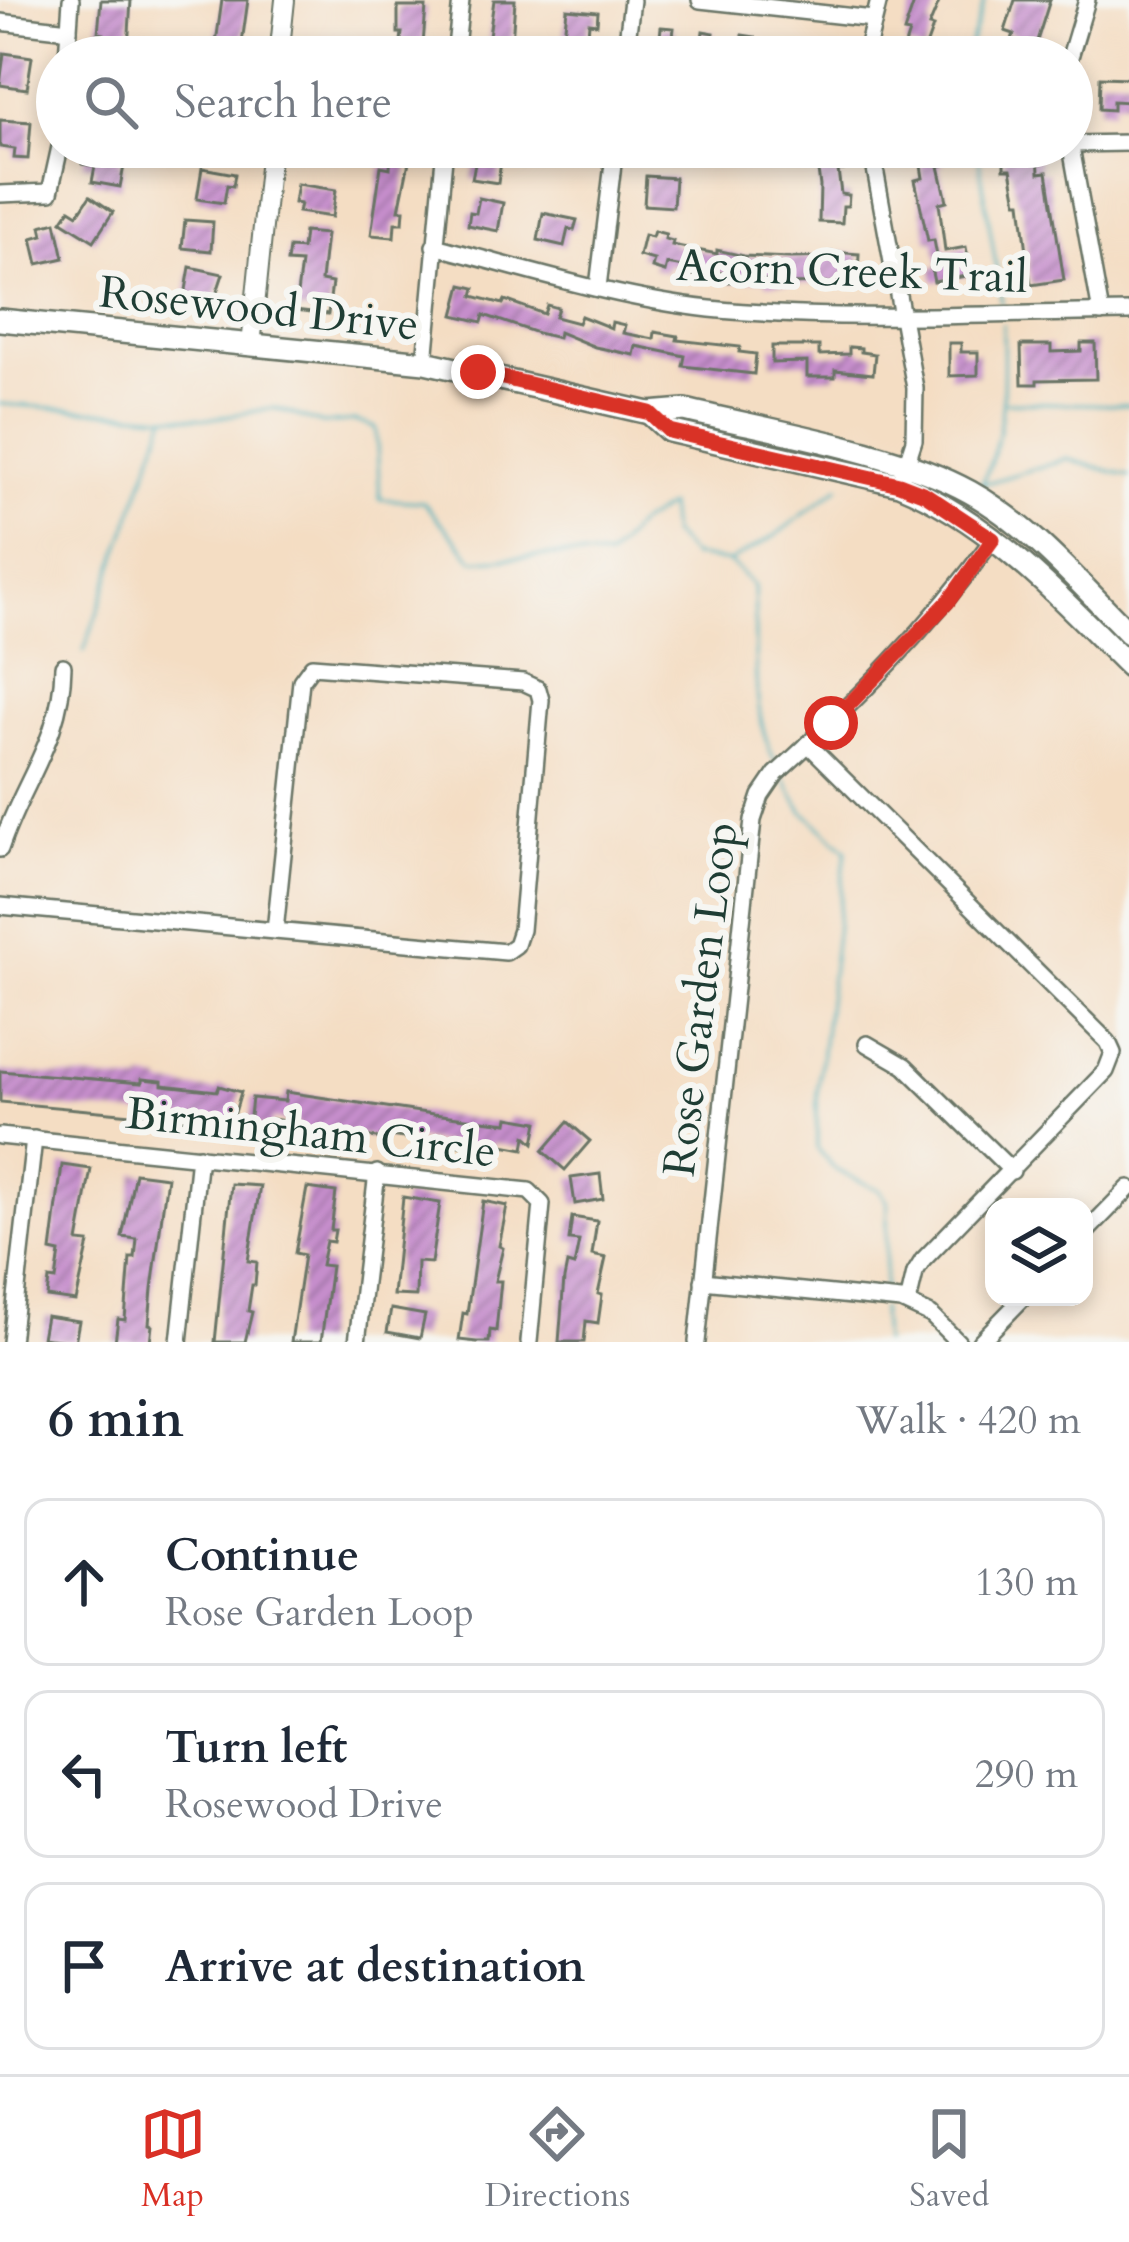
<!DOCTYPE html>
<meta charset="utf-8">
<style>
body{margin:0;font-family:Cardo,serif;background:#f2f2f3;color:#1f2937}
.controls{position:absolute;right:36px;bottom:36px;display:grid;overflow:hidden;border-radius:24px;box-shadow:0 6px 18px #0003}
.controls button{width:108px;height:108px;display:grid;place-items:center;padding:0;border:0;border-bottom:3px solid #e0e1e3;background:#fff;color:#1f2937;font:60px sans-serif}
.stop{position:absolute;width:36px;height:36px;margin:-27px;border:9px solid #d93025;border-radius:50%;background:#fff}
.stop.end{background:#d93025;border-color:#fff;box-shadow:0 3px 12px #0008}
.list{margin:0;padding:0;list-style:none}
h2{display:flex;justify-content:space-between;align-items:center;height:156px;margin:0;padding:0 48px;font-size:51px}
h2 small{font-size:39px;font-weight:400;color:#747a83}
.list li{display:grid;grid-template-columns:78px 1fr auto;gap:36px;align-items:center;box-sizing:border-box;height:168px;margin:0 24px 24px;padding:0 24px;border:3px solid #e0e1e3;border-radius:24px}
.list b{display:block;font-size:45px;white-space:nowrap}
.list p{margin:0;font-size:39px;white-space:nowrap;color:#747a83}
.list em{font-size:39px;font-style:normal;color:#747a83}
.icon{flex:none;width:66px;height:66px;fill:none;stroke:currentColor;stroke-width:2;stroke-linecap:round;stroke-linejoin:round}
.map{position:relative;flex:none;width:1129px;height:1342px;overflow:hidden}
.search{position:absolute;background:#fff;box-shadow:0 6px 18px #0003;left:36px;right:36px;top:36px;height:132px;display:flex;align-items:center;gap:30px;box-sizing:border-box;padding:0 42px;border-radius:66px;color:#747a83;font-size:45px}
.sheet{height:732px;background:#fff}
nav{display:flex;justify-content:space-around;align-items:center;box-sizing:border-box;height:168px;border-top:3px solid #e0e1e3;background:#fff;font-size:33px;color:#747a83}
nav a{display:grid;justify-items:center;gap:6px}
nav .on{color:#d93025}
.map>svg:first-child{display:block}
.lines{fill:none;stroke-linecap:round;stroke-linejoin:round}
.stream{stroke:#3bacb7;stroke-width:3}
.building{fill:url(#building-hatch)}
.minor-casing{stroke:#6a7566;stroke-width:20}
.tertiary-casing{stroke:#6a7566;stroke-width:22}
.secondary-casing{stroke:#6a7566;stroke-width:26}
.minor{stroke:#fff;stroke-width:15}
.tertiary{stroke:#fff;stroke-width:18}
.secondary{stroke:#fff;stroke-width:21}
.route{stroke:#d93025;stroke-width:15}
.labels{text-anchor:middle;stroke-width:12;stroke-linejoin:round;paint-order:stroke}
.street-label{font-size:45px;fill:#1f3d34;stroke:#f6f6f2}
</style>
<div class="map">
<svg width="1129" height="1342" viewBox="0 0 1129 1342">
<defs>
<pattern id="building-hatch" width="6" height="6" patternUnits="userSpaceOnUse" patternTransform="scale(3)"><rect width="6" height="6" fill="#c68ecc"/><path d="M-1 1l2-2M0 6l6-6M5 7l2-2" fill="none" stroke="#a075a6"/></pattern>
</defs>
<rect width="100%" height="100%" fill="#f6f6f2"/>
<filter id="ink" filterUnits="userSpaceOnUse"><feTurbulence type="fractalNoise" baseFrequency=".00833" numOctaves="2"/><feDisplacementMap in="SourceGraphic" scale="24" xChannelSelector="R" yChannelSelector="G"/><feConvolveMatrix kernelMatrix="1 2 1 2 8 2 1 2 1" color-interpolation-filters="sRGB"/></filter>
<filter id="wash" filterUnits="userSpaceOnUse"><feTurbulence type="fractalNoise" baseFrequency=".004" numOctaves="4" result="noise"/><feDisplacementMap in="SourceGraphic" scale="48" xChannelSelector="R" yChannelSelector="G"/><feGaussianBlur stdDeviation="2.7" result="paint"/><feColorMatrix in="noise" values="0 0 0 0 0 0 0 0 0 0 0 0 0 0 0 0 0 1.4 0 .05"/><feComposite in="paint" operator="in"/></filter>
<g filter="url(#wash)">
<rect width="100%" height="100%" fill="#f4ddc3"/>
<g class="lines">
<g class="stream">
<path d="M966 57 985 0"/>
<path d="M977 147 1002 304"/>
<path d="M1005 402 1129 405"/>
<path d="M0 404 208 419 274 408 323 424 355 421 376 428 380 499 423 502 474 560 564 555 608 558 638 524 668 506 671 534 692 556 729 562 775 536 839 487"/>
<path d="M983 484 1066 459 1129 476"/>
<path d="M981 485C1007 433 1004 382 1003 324"/>
<path d="M729 562 754 586C757 642 749 710 775 761"/>
<path d="M84 651 166 416"/>
<path d="M785 780 803 811 846 850 817 1093V1148L836 1170 880 1190 888 1203 884 1289"/>
<path d="M881 1309 883 1342"/>
</g>
</g>
<g id="blocks">
<g class="building">
<path d="M101 0H131L128 49 103 47 104 34 98 33Z"/>
<path d="M222 0H248L240 57H214Z"/>
<path d="M494 0H515L511 57H486Z"/>
<path d="M915 0H940L929 26 933 27 924 52 905 45 909 33 904 32Z"/>
<path d="M1015 0H1050L1035 47 1012 39 1014 34 1005 31Z"/>
<path d="M398 7H426L422 57H399L402 33H398Z"/>
<path d="M567 9 598 12 597 24 589 23 586 57H569L572 37 564 36Z"/>
<path d="M661 27 674 28 673 36 702 39 703 31 714 33 713 39 741 43 742 35 755 37 754 44 770 47 768 57H658Z"/>
<path d="M4 53 32 57 27 89 0 85Z"/>
<path d="M1100 77 1129 78V102L1113 101V110L1099 109Z"/>
<path d="M0 120 31 122 28 159 14 158 15 149 0 147Z"/>
<path d="M391 147H412L399 210H404L403 223H395L394 237 371 235 381 166 390 168Z"/>
<path d="M478 147H503L498 183 472 179Z"/>
<path d="M815 147H838L843 170H838L841 194 849 195 848 206H843L842 223 819 222 820 186Z"/>
<path d="M918 147H941L943 165 939 166 947 201 939 203 945 251 966 247 971 275 934 282 931 268 939 267 934 240 928 241 915 180 923 178Z"/>
<path d="M1004 147H1030V152L1038 151 1039 173 1047 172 1064 280 1031 285 1021 202H1017L1011 169H1004Z"/>
<path d="M86 150 120 156 119 165 124 166 120 187 92 182 95 166 83 164Z"/>
<path d="M202 168 235 174 233 186 227 185 224 203 197 199Z"/>
<path d="M646 176 675 178 673 207 644 205Z"/>
<path d="M297 184 336 190 332 217 298 212 300 204 294 203Z"/>
<path d="M90 196 113 212 94 241 62 221 70 209 78 214Z"/>
<path d="M479 198 503 203 498 231 468 225 470 212 476 213Z"/>
<path d="M543 213 577 220 574 230 568 229 564 246 538 240Z"/>
<path d="M185 220 213 222 211 251 182 248Z"/>
<path d="M56 222 64 258 38 264 32 238 43 235 41 226Z"/>
<path d="M654 231 666 234 665 239 673 241 672 245 717 254V250L744 256 790 258 832 257V252L859 254 858 276 845 274 844 283 779 284H766V280L728 282 729 274 705 271 704 278 692 275 693 269 667 264 665 272 652 268 654 260 639 256 644 235 652 237Z"/>
<path d="M304 232 326 234 321 281 332 283 328 314 295 310 301 263 287 262 289 248 302 249Z"/>
<path d="M190 267 223 274 214 301 185 296Z"/>
<path d="M462 285 475 288 473 296 503 304 505 300 544 314 547 305 558 308 555 317 578 323 581 316 611 328 612 322 625 325 623 333 654 339 655 332 678 336 677 340 740 347 739 352 756 354 754 374 683 366 685 356 636 346 634 355 595 347 559 332 558 338 537 333 484 315 482 322 454 315Z"/>
<path d="M949 343H961V352H978V375L949 376Z"/>
<path d="M1081 343H1095L1096 379 1037 380V384H1022L1021 345H1051V352L1081 351Z"/>
<path d="M772 346H819V355L849 354V347L861 348V352L875 354 873 374 835 370V377H807V362L772 363Z"/>
<path d="M0 1071 142 1083V1079L162 1081V1085L217 1091 219 1086 241 1092 231 1126 198 1117V1120L0 1102Z"/>
<path d="M286 1092 433 1114 508 1123 509 1117 538 1122 534 1143 526 1136 524 1149 492 1143 491 1149 381 1135V1139L345 1132H309L297 1130 298 1123 272 1119 271 1128 249 1126 252 1098 285 1101Z"/>
<path d="M568 1122 590 1141 565 1170 543 1151Z"/>
<path d="M62 1165 91 1169 78 1242 89 1243 76 1301 47 1297 49 1279 56 1280 60 1253 51 1251Z"/>
<path d="M135 1173 167 1177 152 1289 149 1324 152 1325 150 1342H115L118 1319 125 1320 130 1258H135L137 1239 122 1237Z"/>
<path d="M600 1174 603 1199 575 1204 571 1178Z"/>
<path d="M231 1184 260 1186 248 1261 257 1262 255 1285H252L248 1311 252 1312 245 1342H215Z"/>
<path d="M307 1188 336 1192 331 1230H335L333 1242 326 1241 321 1265 331 1266 321 1342H291L304 1255 295 1253Z"/>
<path d="M403 1197 440 1203 431 1263 417 1262 416 1296 393 1295Z"/>
<path d="M483 1201 507 1206 499 1246 503 1248 495 1281H501L496 1331 490 1330 489 1342H477L459 1340 463 1313 467 1314Z"/>
<path d="M572 1217 597 1221 592 1255 606 1258 598 1294 602 1295 598 1323 586 1321 584 1342H559L564 1279 567 1264 574 1266 579 1241 569 1240Z"/>
<path d="M391 1309 425 1315 420 1338 387 1332Z"/>
<path d="M46 1316 79 1321 75 1342 42 1338Z"/>
</g>
</g>
</g>
<g filter="url(#ink)">
<use href="#blocks" fill-opacity="0" stroke="#6a7566" stroke-width="3"/>
<g class="lines">
<defs>
<g id="minor">
<path d="M700 0 873 19"/>
<path d="M0 22 69 30"/>
<path d="M67 57 71 0"/>
<path d="M455 57 461 0"/>
<path d="M625 57 632 0"/>
<path d="M865 57 879 0"/>
<path d="M1070 57 1087 0"/>
<path d="M1072 144 1129 143"/>
<path d="M649 147 709 153"/>
<path d="M871 147 915 388 914 440 903 474"/>
<path d="M1071 147 1101 313"/>
<path d="M0 194 50 192 60 147"/>
<path d="M434 246C524 269 617 299 710 309 845 322 993 314 1129 312"/>
<path d="M598 287 615 147"/>
<path d="M425 362 445 147"/>
<path d="M808 744 1108 1042 1113 1053 1106 1071 923 1260 915 1273 908 1303"/>
<path d="M0 849C22 782 62 740 63 666"/>
<path d="M0 906 506 952 516 945 521 930 541 700 538 689 523 682 312 666 301 681 275 931"/>
<path d="M867 1044 905 1066 1012 1171"/>
<path d="M0 1136 529 1191 542 1204 529 1342"/>
<path d="M1084 1234 1129 1188"/>
<path d="M703 1281 901 1301 931 1315 958 1342"/>
<path d="M11 1342 34 1139"/>
<path d="M179 1342 199 1156"/>
<path d="M357 1342 377 1173"/>
<path d="M697 1342 753 820 761 796 776 774C856 701 930 627 993 539"/>
<path d="M980 1342 1024 1297"/>
</g>
<g id="tertiary">
<path d="M279 57 285 0"/>
<path d="M251 346 271 147"/>
</g>
<g id="secondary">
<path d="M0 320 425 362 649 413 685 410C771 431 894 450 970 492 1030 525 1080 584 1129 633"/>
<path d="M649 413 669 431 899 484C992 522 1060 598 1129 666"/>
</g>
</defs>
<use href="#minor" class="minor-casing"/>
<use href="#tertiary" class="tertiary-casing"/>
<use href="#secondary" class="secondary-casing"/>
<use href="#minor" class="minor"/>
<use href="#tertiary" class="tertiary"/>
<use href="#secondary" class="secondary"/>
</g>
</g>
<g class="lines" filter="url(#ink)">
<path class="route" d="M478 372 650 413 669 431 899 484 925 494 993 539 948 602 831 723"/>
</g>
<g class="labels">
<g class="street-label">
<text transform="translate(852 270) rotate(2)" y="16">Acorn Creek Trail</text>
<text transform="translate(259 307) rotate(6)" y="16">Rosewood Drive</text>
<text transform="translate(699 999) rotate(-83)" y="16">Rose Garden Loop</text>
<text transform="translate(311 1131) rotate(6)" y="16">Birmingham Circle</text>
</g>
</g>
</svg>
<div class="controls">
<button><svg class="icon" aria-label="layers" viewBox="0 0 24 24"><path d="M12 4l9 5-9 5-9-5zM3 14l9 5 9-5"/></svg></button>
</div>
<div class="stop" style="left:831px;top:723px"></div>
<div class="stop end" style="left:478px;top:372px"></div>
<div class="search"><svg class="icon" aria-label="search" viewBox="0 0 24 24"><circle cx="10" cy="10" r="6"/><path d="M15 15l6 6"/></svg>Search here</div>
</div>
<section class="sheet">
<h2>6 min<small>Walk · 420 m</small></h2>
<ul class="list">
<li><svg class="icon" aria-label="ahead" viewBox="0 0 24 24"><path d="M12 20V5M6 11l6-6 6 6"/></svg><div><b>Continue</b><p>Rose Garden Loop</p></div><em>130 m</em></li>
<li><svg class="icon" aria-label="left" viewBox="0 0 24 24"><path d="M17 20v-9H6M10 6l-5 5 5 5"/></svg><div><b>Turn left</b><p>Rosewood Drive</p></div><em>290 m</em></li>
<li><svg class="icon" aria-label="arrive" viewBox="0 0 24 24"><path d="M6 21V4h12l-3 4 3 4H6"/></svg><div><b>Arrive at destination</b></div></li>
</ul>
</section>
<nav>
<a class="on"><svg class="icon" aria-label="map" viewBox="0 0 24 24"><path d="M3 6l6-2 6 2 6-2v14l-6 2-6-2-6 2zM9 4v14M15 6v14"/></svg>Map</a>
<a><svg class="icon" aria-label="directions" viewBox="0 0 24 24"><path d="M12 3l9 9-9 9-9-9zM9 14v-3h6M13 9l2 2-2 2"/></svg>Directions</a>
<a><svg class="icon" aria-label="saved" viewBox="0 0 24 24"><path d="M7 4h10v16l-5-4-5 4z"/></svg>Saved</a>
</nav>
